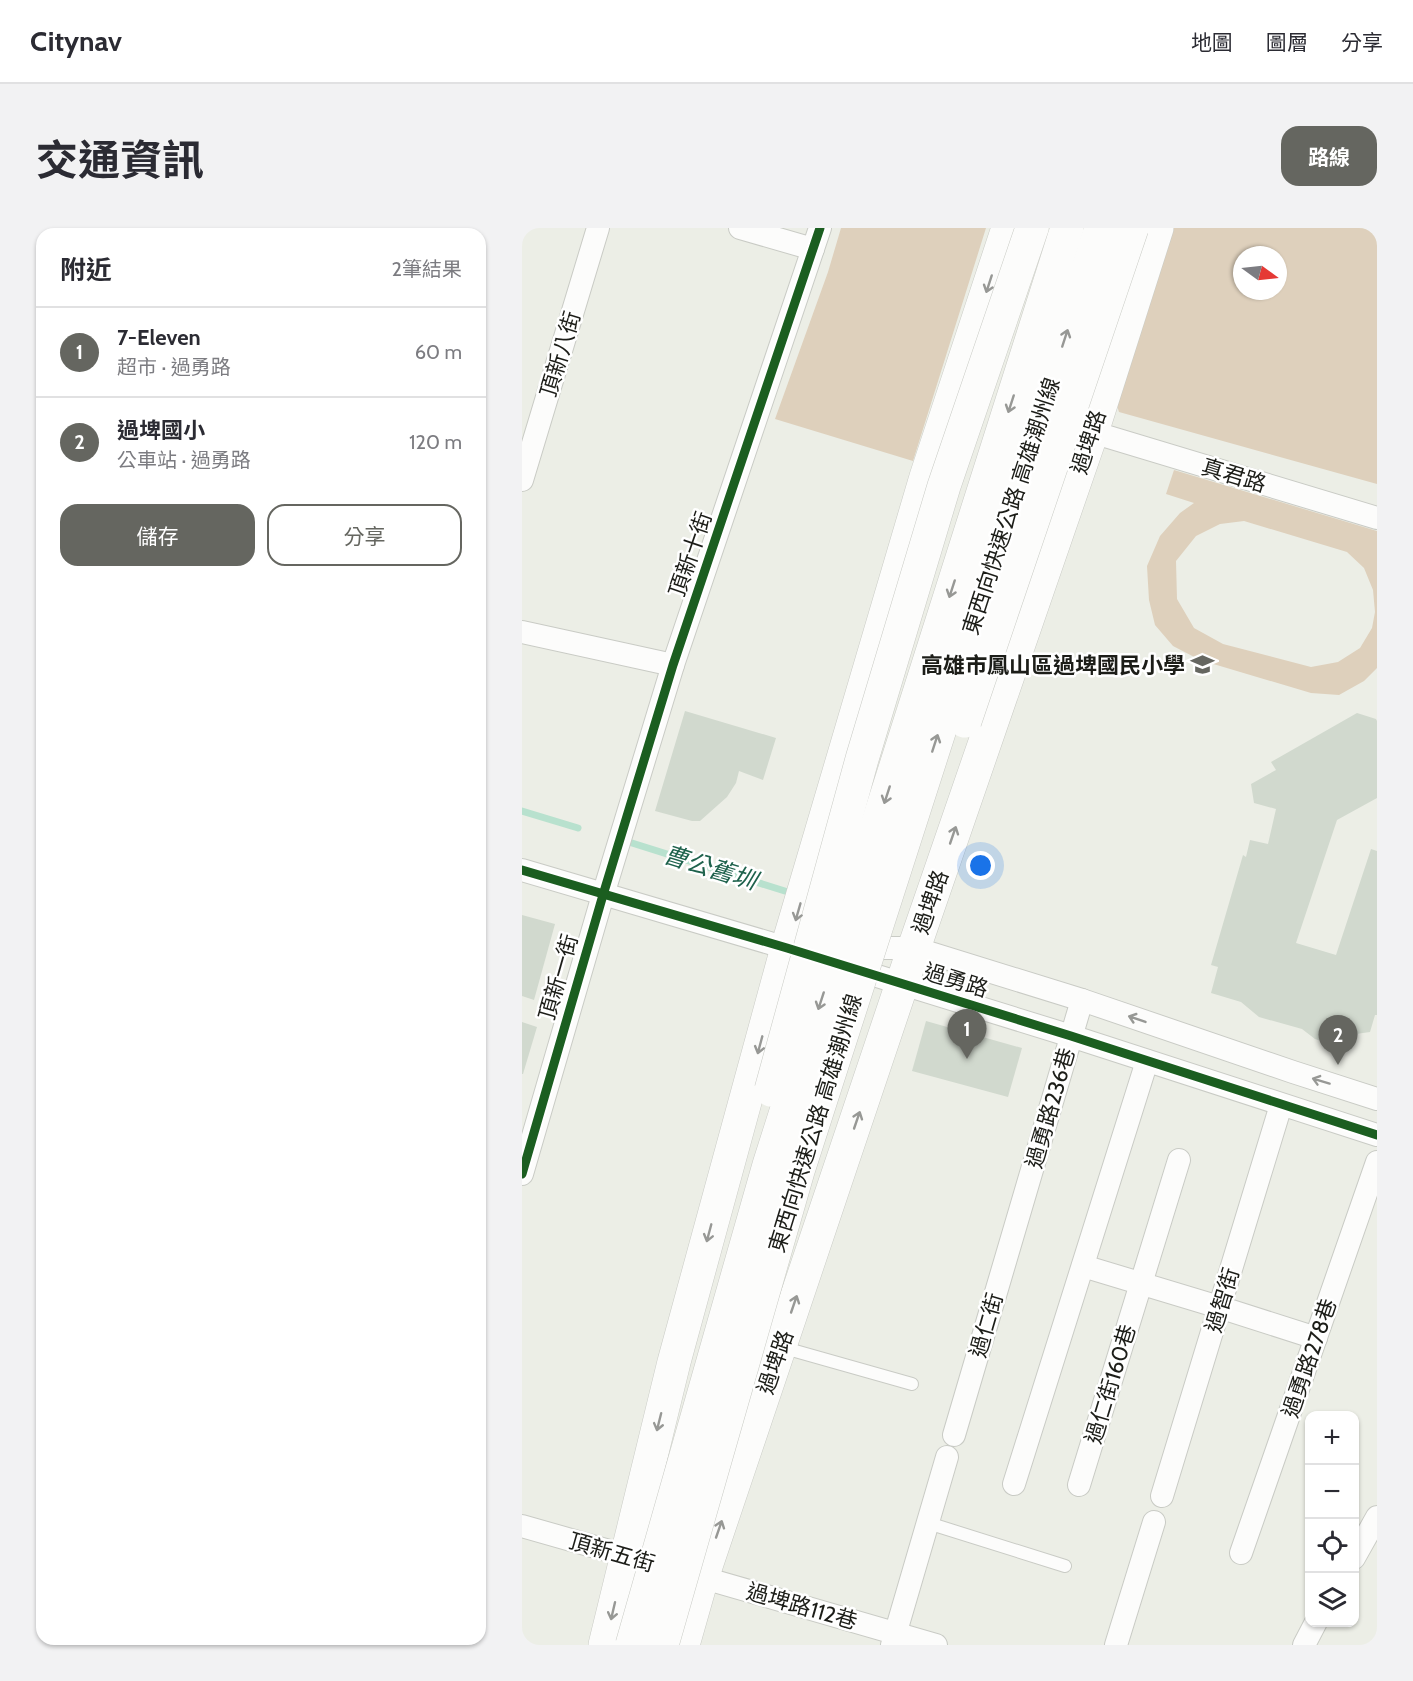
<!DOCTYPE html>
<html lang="zh-TW">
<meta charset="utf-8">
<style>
body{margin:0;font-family:Cabin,"Noto Sans TC",sans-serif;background:#f2f2f3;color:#2b2b33}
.controls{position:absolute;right:18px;bottom:18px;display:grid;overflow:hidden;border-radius:12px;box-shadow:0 2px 4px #0004}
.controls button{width:54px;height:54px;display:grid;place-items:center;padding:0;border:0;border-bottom:2px solid #e1e1e2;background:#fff;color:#2b2b33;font:30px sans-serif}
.compass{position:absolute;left:711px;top:18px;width:54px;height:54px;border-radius:50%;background:#fff;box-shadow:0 2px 4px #0004;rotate:105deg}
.you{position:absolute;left:459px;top:638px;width:21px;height:21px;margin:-15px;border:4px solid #fff;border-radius:50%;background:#1a73e8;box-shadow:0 0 0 9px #1a73e833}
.badge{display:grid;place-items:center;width:39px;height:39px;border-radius:50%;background:#656660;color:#fff;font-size:20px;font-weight:700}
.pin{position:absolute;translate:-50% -50px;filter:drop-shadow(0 2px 3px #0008)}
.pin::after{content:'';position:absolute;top:32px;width:21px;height:18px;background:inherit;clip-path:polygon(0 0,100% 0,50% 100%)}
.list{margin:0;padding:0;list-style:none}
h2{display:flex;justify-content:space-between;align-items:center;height:78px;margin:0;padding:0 24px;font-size:26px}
h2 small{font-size:20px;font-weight:400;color:#7c7c81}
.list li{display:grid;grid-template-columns:39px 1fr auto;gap:18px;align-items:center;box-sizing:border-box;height:90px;padding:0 24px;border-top:2px solid #e1e1e2}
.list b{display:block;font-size:22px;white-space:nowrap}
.list p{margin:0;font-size:20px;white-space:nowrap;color:#7c7c81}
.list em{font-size:20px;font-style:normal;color:#7c7c81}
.actions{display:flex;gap:12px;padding:18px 24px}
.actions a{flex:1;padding:14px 0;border:2px solid #656660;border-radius:18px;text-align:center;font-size:21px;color:#656660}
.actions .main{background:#656660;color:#fff}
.icon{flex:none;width:33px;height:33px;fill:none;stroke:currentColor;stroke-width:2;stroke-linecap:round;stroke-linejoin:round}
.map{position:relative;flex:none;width:855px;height:1417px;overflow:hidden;border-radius:18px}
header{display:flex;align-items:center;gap:36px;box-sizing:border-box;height:84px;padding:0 30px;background:#fff;border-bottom:2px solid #e1e1e2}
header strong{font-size:28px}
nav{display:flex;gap:33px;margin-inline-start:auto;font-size:21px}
.intro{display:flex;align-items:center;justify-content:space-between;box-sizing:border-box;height:144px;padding:0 36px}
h1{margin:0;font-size:42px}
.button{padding:15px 27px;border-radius:18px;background:#656660;color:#fff;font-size:21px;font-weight:700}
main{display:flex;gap:36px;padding:0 36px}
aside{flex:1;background:#fff;border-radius:18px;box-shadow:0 2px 4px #0004}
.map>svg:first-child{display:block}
.green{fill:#ded0bc;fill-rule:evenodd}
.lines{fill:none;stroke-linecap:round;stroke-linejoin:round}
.stream{stroke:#b8e1ce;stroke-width:7}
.building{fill:#d1d9ce}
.lane-casing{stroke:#c9cbc5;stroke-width:14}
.street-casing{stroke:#c9cbc5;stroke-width:24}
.secondary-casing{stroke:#c9cbc5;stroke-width:34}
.lane{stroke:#fcfcfb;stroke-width:12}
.street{stroke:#fcfcfb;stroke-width:22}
.secondary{stroke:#fcfcfb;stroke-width:33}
.highway-bridge-casing{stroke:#c9cbc5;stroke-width:34;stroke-linecap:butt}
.highway-bridge{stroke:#fcfcfb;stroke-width:33}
.cycleway-casing{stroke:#fff;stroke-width:13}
.cycleway{stroke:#1b5e20;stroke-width:9}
.oneway{stroke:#979895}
.labels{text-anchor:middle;stroke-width:5;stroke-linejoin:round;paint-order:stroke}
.street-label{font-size:22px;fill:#1c1d18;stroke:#fff}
.poi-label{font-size:22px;font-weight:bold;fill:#1c1d18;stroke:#fff;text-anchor:end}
.water-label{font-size:24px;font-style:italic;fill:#1e624c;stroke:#fff}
</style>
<header>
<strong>Citynav</strong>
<nav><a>地圖</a><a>圖層</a><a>分享</a></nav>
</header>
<div class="intro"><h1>交通資訊</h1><a class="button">路線</a></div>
<main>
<aside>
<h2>附近<small>2筆結果</small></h2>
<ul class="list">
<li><span class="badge">1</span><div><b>7-Eleven</b><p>超市 · 過勇路</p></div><em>60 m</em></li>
<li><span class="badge">2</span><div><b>過埤國小</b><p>公車站 · 過勇路</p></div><em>120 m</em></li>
</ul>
<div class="actions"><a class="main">儲存</a><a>分享</a></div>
</aside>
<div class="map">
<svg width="855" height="1417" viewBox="0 0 855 1417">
<rect width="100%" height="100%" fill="#eceee6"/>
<g class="green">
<path d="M319 0H464L391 233 253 191 306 44Z"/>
<path d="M650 0H855V256L597 184 591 165ZM720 27H756V63H720Z"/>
<path d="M652 242 855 303V440L842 453 817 467 789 465 678 432 651 418 633 397 627 372 625 338 638 308 658 285 672 275 644 266ZM722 293 825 324 842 340 851 362 853 384 850 400 838 420 816 434 789 439 701 416 672 400 655 371 654 333 674 308 698 296Z"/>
</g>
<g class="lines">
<g class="stream">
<path d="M0 583 56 600"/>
<path d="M110 615 266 664"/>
</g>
</g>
<g class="building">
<path d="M163 483 254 510 241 552 217 543 214 555 205 569 178 593H170L133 583Z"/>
<path d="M835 485 854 491 855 493V570L815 592 774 715 814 727 849 621 855 623V787H853L848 804 834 806 814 799 808 816 793 811 780 801 737 789 719 774 689 765 696 739 689 737 721 627 724 629 728 612 746 616 754 581 732 575 729 556 754 542 749 534Z"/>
<path d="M0 687 33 696 12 772 0 768Z"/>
<path d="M404 793 500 820 486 869 390 843Z"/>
<path d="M0 794 15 799 1 846H0Z"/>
</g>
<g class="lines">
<defs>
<g id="lane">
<path d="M259 1119 390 1156"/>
<path d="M406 1295 543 1338"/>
</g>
<g id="street">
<path d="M218 0 291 21"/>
<path d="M570 204 855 290"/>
<path d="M0 252 76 0"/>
<path d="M0 404 151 437"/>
<path d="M0 642 278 724"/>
<path d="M334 720H392L560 772 771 844 855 871"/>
<path d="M326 739 549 808 855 907"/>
<path d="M0 946 81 667 151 437 298 0"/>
<path d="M561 1038 697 1079 794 1110"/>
<path d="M432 1207 560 772"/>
<path d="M492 1256 625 833"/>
<path d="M557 1257 657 932"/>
<path d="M640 1268 759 877"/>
<path d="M0 1298 119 1332"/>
<path d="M719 1325 855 934"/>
<path d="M832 1330 855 1289"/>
<path d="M168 1346 414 1417"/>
<path d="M370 1417 425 1229"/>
<path d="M594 1417 632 1294"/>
<path d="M782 1417 794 1394"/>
</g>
<g id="secondary">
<path d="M83 1417 152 1134 265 720 404 249 486 0"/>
<path d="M161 1417 180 1350 392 720 570 204 635 0"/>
</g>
</defs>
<use href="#lane" class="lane-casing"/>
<use href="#street" class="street-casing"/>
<use href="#secondary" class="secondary-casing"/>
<use href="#lane" class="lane"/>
<use href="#street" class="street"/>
<use href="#secondary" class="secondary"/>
<defs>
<g id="highway-bridge">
<path d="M443 493 610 0"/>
<path d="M249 862 340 531 422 258 510 0"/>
<path d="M110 1417 247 937 545 0"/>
<path d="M140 1417 276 943 579 0"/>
</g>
</defs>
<use href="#highway-bridge" class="highway-bridge-casing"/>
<use href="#highway-bridge" class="highway-bridge"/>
<defs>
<g id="cycleway">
<path d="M0 642 265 720 549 808 855 907"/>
<path d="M0 946 81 667 151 437 298 0"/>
</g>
</defs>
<use href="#cycleway" class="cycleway-casing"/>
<use href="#cycleway" class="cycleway"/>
</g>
<defs><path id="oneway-shaft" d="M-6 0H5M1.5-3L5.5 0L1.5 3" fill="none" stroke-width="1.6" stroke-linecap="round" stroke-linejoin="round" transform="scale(1.5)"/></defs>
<g class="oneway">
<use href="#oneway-shaft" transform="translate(467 56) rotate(108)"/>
<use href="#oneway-shaft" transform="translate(543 110) rotate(-72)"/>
<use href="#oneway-shaft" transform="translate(489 176) rotate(108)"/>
<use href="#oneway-shaft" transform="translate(430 361) rotate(108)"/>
<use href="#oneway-shaft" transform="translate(413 515) rotate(-72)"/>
<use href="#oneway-shaft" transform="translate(365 567) rotate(108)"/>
<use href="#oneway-shaft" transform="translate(431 607) rotate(-71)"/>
<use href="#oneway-shaft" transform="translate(276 684) rotate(106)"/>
<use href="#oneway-shaft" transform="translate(299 773) rotate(108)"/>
<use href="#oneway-shaft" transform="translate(615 791) rotate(-161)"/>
<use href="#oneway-shaft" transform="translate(238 817) rotate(105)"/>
<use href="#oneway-shaft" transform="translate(799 853) rotate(-163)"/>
<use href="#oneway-shaft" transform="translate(335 892) rotate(-71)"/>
<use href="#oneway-shaft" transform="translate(187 1005) rotate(105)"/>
<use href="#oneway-shaft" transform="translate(272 1076) rotate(-71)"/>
<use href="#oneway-shaft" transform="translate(137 1194) rotate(104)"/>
<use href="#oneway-shaft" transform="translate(197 1301) rotate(-71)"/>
<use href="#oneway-shaft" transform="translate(91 1383) rotate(103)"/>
</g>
<defs>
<symbol id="school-bare" viewBox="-9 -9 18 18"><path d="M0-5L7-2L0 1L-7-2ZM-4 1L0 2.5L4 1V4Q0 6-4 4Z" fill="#656660" stroke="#fff" stroke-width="2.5" paint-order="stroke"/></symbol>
</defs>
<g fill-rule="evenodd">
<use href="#school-bare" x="664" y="420" width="33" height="33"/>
</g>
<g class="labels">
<g class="street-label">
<text transform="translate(38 126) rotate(-73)" y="8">頂新八街</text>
<text transform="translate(566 214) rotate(-72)" y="8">過埤路</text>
<text transform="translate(712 247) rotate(17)" y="8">真君路</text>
<text transform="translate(489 278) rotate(-72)" y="8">東西向快速公路 高雄潮州線</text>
<text transform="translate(168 326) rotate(-71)" y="8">頂新十街</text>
<text transform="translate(408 674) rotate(-71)" y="8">過埤路</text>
<text transform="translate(36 749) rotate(-74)" y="8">頂新一街</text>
<text transform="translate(434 752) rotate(17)" y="8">過勇路</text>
<text transform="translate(528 880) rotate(-74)" y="8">過勇路236巷</text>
<text transform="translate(293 895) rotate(-73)" y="8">東西向快速公路 高雄潮州線</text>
<text transform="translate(700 1072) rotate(-73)" y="8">過智街</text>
<text transform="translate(464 1097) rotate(-74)" y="8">過仁街</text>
<text transform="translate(787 1130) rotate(-71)" y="8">過勇路278巷</text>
<text transform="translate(253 1134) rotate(-71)" y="8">過埤路</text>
<text transform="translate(588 1156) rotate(-73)" y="8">過仁街160巷</text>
<text transform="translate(90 1324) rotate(16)" y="8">頂新五街</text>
<text transform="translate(280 1378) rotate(16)" y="8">過埤路112巷</text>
</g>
<g class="poi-label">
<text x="663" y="445">高雄市鳳山區過埤國民小學</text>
</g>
<g class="water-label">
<text transform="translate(188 640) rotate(17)" y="8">曹公舊圳</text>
</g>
</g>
</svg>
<div class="controls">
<button>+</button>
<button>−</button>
<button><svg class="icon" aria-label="locate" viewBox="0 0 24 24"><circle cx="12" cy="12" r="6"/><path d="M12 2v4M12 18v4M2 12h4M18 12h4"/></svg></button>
<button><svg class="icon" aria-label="layers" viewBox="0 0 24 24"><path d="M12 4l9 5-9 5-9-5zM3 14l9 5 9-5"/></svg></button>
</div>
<svg class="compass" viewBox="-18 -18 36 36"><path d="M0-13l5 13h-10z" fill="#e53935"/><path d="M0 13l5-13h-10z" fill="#7c7c81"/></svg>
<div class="you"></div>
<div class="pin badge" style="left:445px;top:831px">1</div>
<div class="pin badge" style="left:816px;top:837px">2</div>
</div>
</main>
